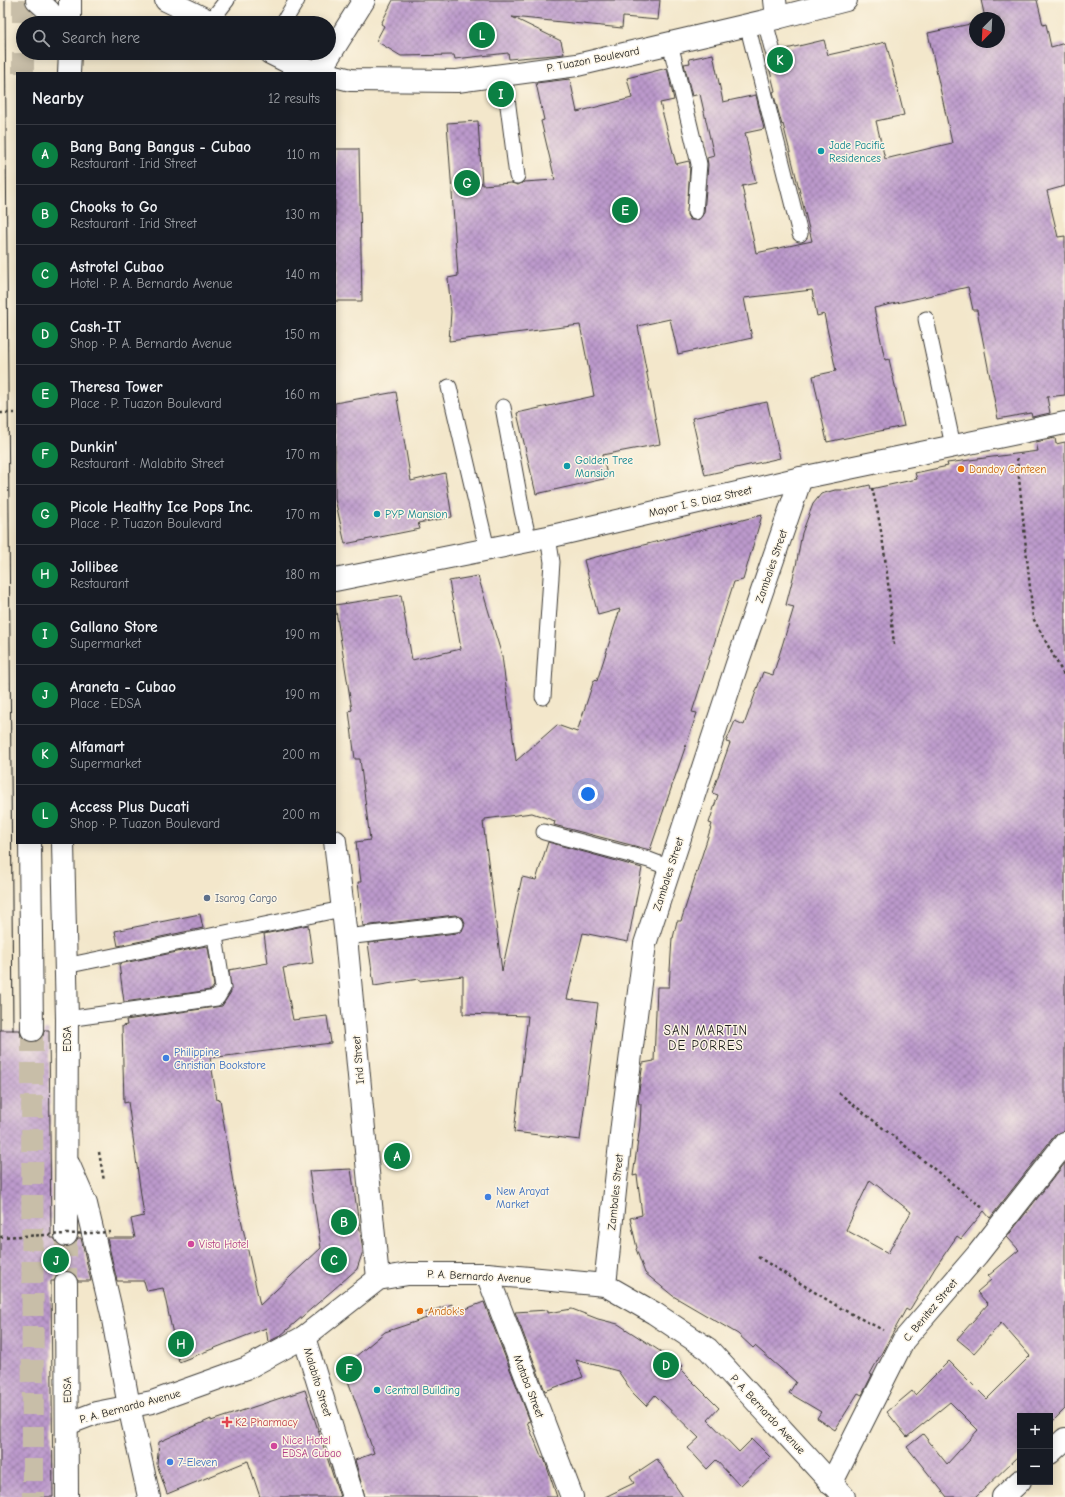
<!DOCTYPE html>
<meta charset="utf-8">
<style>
body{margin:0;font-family:"Comic Neue",sans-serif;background:#20242c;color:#f1f3f6}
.controls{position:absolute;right:12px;bottom:12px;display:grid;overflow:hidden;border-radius:0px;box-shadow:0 2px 10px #0003}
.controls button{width:36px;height:36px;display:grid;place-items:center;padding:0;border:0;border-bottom:1px solid #363941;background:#171b24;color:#f1f3f6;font:20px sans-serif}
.compass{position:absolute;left:969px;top:12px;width:36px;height:36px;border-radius:50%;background:#171b24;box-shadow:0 2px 10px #0003;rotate:204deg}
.you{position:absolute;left:588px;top:794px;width:14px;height:14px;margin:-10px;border:3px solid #fff;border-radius:50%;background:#1a73e8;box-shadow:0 0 0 6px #1a73e833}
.badge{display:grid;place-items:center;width:26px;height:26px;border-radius:50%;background:#0b8043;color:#fff;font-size:13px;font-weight:700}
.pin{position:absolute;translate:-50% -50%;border:2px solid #fff;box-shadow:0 1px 4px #0006}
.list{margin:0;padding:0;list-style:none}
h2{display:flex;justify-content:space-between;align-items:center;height:52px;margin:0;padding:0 16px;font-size:17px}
h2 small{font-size:13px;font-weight:400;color:#9ea1a6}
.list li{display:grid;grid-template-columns:26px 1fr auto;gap:12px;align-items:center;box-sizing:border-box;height:60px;padding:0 16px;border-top:1px solid #363941}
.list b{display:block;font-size:15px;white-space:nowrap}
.list p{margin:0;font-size:13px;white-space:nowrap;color:#9ea1a6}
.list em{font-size:13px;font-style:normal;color:#9ea1a6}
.icon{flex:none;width:22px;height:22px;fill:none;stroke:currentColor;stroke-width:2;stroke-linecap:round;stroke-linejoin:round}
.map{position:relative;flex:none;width:1065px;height:1497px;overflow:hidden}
.search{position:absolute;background:#171b24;box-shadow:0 2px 10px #0003;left:16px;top:16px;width:320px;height:44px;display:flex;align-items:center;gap:10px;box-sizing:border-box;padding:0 14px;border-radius:22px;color:#9ea1a6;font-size:15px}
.panel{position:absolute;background:#171b24;box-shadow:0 2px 10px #0003;left:16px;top:72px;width:320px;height:772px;border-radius:0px}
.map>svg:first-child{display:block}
.building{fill:url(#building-cross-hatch);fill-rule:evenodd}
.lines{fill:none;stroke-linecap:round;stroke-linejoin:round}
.primary-tunnel{stroke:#c8bea8;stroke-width:22;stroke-dasharray:22 11;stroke-linecap:butt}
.trunk-tunnel{stroke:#c8bea8;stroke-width:22;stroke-dasharray:22 11;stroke-linecap:butt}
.service-casing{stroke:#3c3a36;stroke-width:17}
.minor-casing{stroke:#3c3a36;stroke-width:24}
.tertiary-casing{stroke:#3c3a36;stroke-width:24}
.secondary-casing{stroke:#3c3a36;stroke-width:24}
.primary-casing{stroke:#3c3a36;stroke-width:24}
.trunk-casing{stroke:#3c3a36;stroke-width:24}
.path{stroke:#3c3a36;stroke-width:2.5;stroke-dasharray:3 3;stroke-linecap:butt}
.service{stroke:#fff;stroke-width:15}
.minor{stroke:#fff;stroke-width:22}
.tertiary{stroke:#fff;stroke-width:22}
.secondary{stroke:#fff;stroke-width:22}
.primary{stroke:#fff;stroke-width:22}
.trunk{stroke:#fff;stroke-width:22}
.tram{stroke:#1c1c1c;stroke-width:1}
.path-bridge{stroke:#3c3a36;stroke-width:2.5;stroke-dasharray:3 3;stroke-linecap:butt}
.culture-dot{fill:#0f9aa8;stroke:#fcf5e5;stroke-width:1.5}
.food-dot{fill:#e8710a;stroke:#fcf5e5;stroke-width:1.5}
.service-dot{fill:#5c6f8a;stroke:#fcf5e5;stroke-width:1.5}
.shop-dot{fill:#3f7fe0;stroke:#fcf5e5;stroke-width:1.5}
.hotel-dot{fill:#d1479c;stroke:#fcf5e5;stroke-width:1.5}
.health-dot{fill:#e0444e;stroke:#fcf5e5;stroke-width:1.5}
.labels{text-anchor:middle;stroke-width:3;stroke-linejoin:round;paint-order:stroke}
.street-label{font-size:11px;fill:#1c1c1c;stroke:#fcf5e5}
.culture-label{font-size:11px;fill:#0d838f;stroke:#fcf5e5;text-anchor:start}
.food-label{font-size:11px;fill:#c56008;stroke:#fcf5e5;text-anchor:start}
.service-label{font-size:11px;fill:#4e5e75;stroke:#fcf5e5;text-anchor:start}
.shop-label{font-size:11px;fill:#366cbe;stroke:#fcf5e5;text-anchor:start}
.hotel-label{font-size:11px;fill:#b23c85;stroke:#fcf5e5;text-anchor:start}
.health-label{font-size:11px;fill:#be3a42;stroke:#fcf5e5;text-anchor:start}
.quarter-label{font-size:13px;letter-spacing:1px;fill:#1c1c1c;stroke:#fcf5e5}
</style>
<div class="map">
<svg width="1065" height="1497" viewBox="0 0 1065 1497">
<defs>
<pattern id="building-cross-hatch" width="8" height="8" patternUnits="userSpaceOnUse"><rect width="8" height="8" fill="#bc9acc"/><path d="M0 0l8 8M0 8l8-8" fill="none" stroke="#987da5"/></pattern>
</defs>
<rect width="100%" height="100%" fill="#fcf5e5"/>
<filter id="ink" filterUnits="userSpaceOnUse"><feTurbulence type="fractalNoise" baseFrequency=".025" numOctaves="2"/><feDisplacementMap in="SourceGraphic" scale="8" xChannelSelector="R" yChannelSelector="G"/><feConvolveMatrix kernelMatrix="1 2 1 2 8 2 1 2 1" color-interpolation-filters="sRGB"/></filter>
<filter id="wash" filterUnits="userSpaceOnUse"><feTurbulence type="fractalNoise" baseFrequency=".012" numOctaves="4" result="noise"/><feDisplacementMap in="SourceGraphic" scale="16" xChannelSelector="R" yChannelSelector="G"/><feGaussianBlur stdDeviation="0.9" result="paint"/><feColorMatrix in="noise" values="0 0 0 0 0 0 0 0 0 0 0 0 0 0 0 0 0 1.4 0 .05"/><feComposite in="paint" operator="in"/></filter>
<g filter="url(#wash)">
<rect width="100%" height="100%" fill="#f3e7cb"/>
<g id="blocks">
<g class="building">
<path d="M393 0H660L658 20 623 17 622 28 512 17 561 41 564 54 509 59 508 53 455 59 454 55 401 56 376 41 384 26 381 24Z"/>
<path d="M981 0H1037L1043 25 1046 24 1051 47 1065 43V186L1047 191 1058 237 1065 236V395L1047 397 1050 413 1032 417 1031 413 998 419 977 310H973L968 287 874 308 885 360 889 359 904 426 827 442 813 376 836 371 824 314 817 316 812 290 744 298 752 338 678 354 670 319 638 326 660 444 602 455 608 478 536 494 517 413 594 396 580 325 449 341 451 312 448 278 458 276 447 123 478 121 482 185 511 183 518 185 524 182 555 180 541 121 544 120 536 83 570 79 577 112 632 98 627 78 667 68 674 100 660 103 676 164 689 161 690 165 687 215 690 220H698L704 213 708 165 707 158 714 156 700 94 692 96 684 64 690 63 689 59 713 54 723 102 756 95 764 129 745 133 756 183 742 186 756 253 812 241 783 124 782 125 773 92 775 91 767 59 776 61 780 58 782 50 824 40 828 55 886 42 904 115 876 121 885 159 952 143 928 33 975 23V42H999V18H985Z"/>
<path d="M335 149H359L362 301H335Z"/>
<path d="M396 392 411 481 445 473 452 517 418 523 420 529 345 544 335 499V403Z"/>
<path d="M767 402 780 458 705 475 692 418Z"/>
<path d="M1055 438 1056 444 1065 442V1131L1055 1135 990 1218 984 1211 961 1239 957 1236 935 1268 909 1311 906 1309 870 1374 872 1375 862 1395 858 1393 835 1430 817 1418 821 1412 789 1393 796 1382 755 1346 753 1348 738 1334 673 1296 645 1273 636 1249 637 1248 630 1218 642 1215 637 1175 633 1176 640 1126 641 1104H639L638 1098 643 1063 654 1061 657 987H669L672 938H673L677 921H681L712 824 709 823 718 795 712 793 730 743 726 742 735 721 744 725 763 672 773 675 794 607 786 605 796 566 802 533 813 504 821 494 835 490H848L870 485 871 489 917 479 915 473 948 466 947 463 1038 451 1036 442ZM870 1180 911 1212 888 1253 846 1230Z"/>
<path d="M762 515 743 580 734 582 692 712 697 713 650 850 554 825 555 821 532 813 485 819V822H483L502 971 522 877 536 880 548 842 642 868 628 942 583 933 567 999 598 1003 580 1140 514 1132 528 1016 463 1014V976L419 981V979L374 986 368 943 457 933 462 931 465 923 463 918 455 915 363 926 358 882H361L356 842 370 840 360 759H355L349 711 352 710 335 605 401 595 412 660 461 649 449 581 478 576 502 656 516 761 557 725 577 732 594 680 597 681 620 609 598 615 584 560Z"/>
<path d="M200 914 203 928 118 946 115 931Z"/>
<path d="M308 925 313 963 283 968 293 1020 327 1016 331 1043 210 1058 217 1100 220 1099 233 1183 260 1305 321 1248 309 1171 351 1169 363 1251 357 1269 280 1336 268 1342 266 1328 179 1362 163 1288 147 1291 144 1281H117L107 1238H135L131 1219 144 1216 128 1102 124 1103 122 1026 127 1025 126 1020 222 1006 231 992 229 970 268 963 264 934Z"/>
<path d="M206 946 208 947 214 986 211 990 124 1002 119 964Z"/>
<path d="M0 1030H20L21 1037 26 1041 32 1042 39 1041 43 1036 44 1030H49L51 1238H54L59 1246 66 1247 73 1246 78 1238H81L91 1281H78L73 1272 66 1271 59 1272 54 1281H51L53 1497H0Z"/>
<path d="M1065 1163V1409L1050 1424V1416H1020V1454L976 1497H947L907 1447 923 1434 947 1464 978 1430 950 1402 907 1437 887 1412 912 1391 915 1395 949 1361 987 1399 1030 1356 1001 1323 974 1353 957 1339 988 1304 977 1292 991 1280 988 1276 1019 1250 1007 1237Z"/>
<path d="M484 1302 530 1421 527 1422 542 1458H544L557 1497H365L355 1460 374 1453 343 1367 385 1332 427 1318 425 1313 452 1304 455 1313Z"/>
<path d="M572 1309 598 1319 618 1324 683 1366 680 1369 719 1408 708 1420 739 1452 752 1439 770 1457 740 1486 716 1460 707 1469 688 1448 699 1438 655 1395 646 1406 633 1393 618 1371 576 1360 583 1377 545 1391 515 1312 548 1310V1313Z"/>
<path d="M305 1390 340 1497H260L248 1461 167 1494 157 1464 159 1442 211 1419V1421Z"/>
<path d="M657 1459 683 1497H605L634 1483 630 1477Z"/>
</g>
</g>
</g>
<g filter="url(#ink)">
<use href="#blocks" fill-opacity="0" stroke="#3c3a36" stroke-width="1"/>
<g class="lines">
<path class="primary-tunnel" d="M66 1235V1283"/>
<g class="trunk-tunnel">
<path d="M23 0V23"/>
<path d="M23 53V73"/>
<path d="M32 1030 33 1497"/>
</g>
<defs>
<g id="service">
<path d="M765 21 773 52"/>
<path d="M210 22 227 0"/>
<path d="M283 23 297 0"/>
<path d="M747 24 800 234"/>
<path d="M670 43 699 164 695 212"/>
<path d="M504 75 517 176"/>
<path d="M926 319 953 446"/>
<path d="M449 387 487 549"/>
<path d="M503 407 522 511 529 541"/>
<path d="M543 697 552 562 548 537"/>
<path d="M544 832 649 860 670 868"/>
<path d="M346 937 456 924"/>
<path d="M65 966 342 909"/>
<path d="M67 1019 217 998 223 988 215 936"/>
</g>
<g id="minor">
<path d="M775 0 777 18"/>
<path d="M319 72 364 0"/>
<path d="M335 580 548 537 801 478 1065 423"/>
<path d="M335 841 346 937 378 1279"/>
<path d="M487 1274 572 1497"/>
<path d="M605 1285 622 1125 645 944 737 664 801 478"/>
<path d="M304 1337 353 1497"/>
<path d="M129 1406 149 1497"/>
<path d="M1050 1453 1065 1439"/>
<path d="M1003 1497 1020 1481"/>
</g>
<g id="tertiary">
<path d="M67 1424 96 1413 152 1402 247 1368 304 1337 378 1279 408 1274H487L605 1285 654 1313 708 1349 844 1497"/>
<path d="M831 1484 903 1341 977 1255 1065 1143"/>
</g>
<g id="secondary">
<path d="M166 0 213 23"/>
<path d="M270 53 298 67 323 73"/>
<path d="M335 76 351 80 457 81 577 65 765 21 846 0"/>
</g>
<g id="primary">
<path d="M37 0 49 11 57 23"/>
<path d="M70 23V0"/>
<path d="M69 73 70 53"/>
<path d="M63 843 67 1019 66 1235"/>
<path d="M69 1165 86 1204 112 1314 129 1406"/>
<path d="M66 1283 67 1497"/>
</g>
<path id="trunk" d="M30 843 32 1030"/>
</defs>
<use href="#service" class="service-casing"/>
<use href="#minor" class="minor-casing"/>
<use href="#tertiary" class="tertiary-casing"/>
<use href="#secondary" class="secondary-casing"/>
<use href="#primary" class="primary-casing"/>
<use href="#trunk" class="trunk-casing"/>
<g class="path">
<path d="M1017 458 1033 618 1065 677"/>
<path d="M872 488C885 539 889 592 894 645"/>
<path d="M839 1093 984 1209"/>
<path d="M99 1152 104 1181"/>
<path d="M758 1257 842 1309 883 1330"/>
</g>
<use href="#service" class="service"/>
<use href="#minor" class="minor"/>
<use href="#tertiary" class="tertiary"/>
<use href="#secondary" class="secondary"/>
<use href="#primary" class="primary"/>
<use href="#trunk" class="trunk"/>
<g class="tram">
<path d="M5 0 13 1030"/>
<path d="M0 994V1030"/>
</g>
<g class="path-bridge">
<path d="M0 413H17"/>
<path d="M0 1237 113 1232"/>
</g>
</g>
</g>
<g class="culture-dot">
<circle cx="821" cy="151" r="4"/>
<circle cx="567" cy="466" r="4"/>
<circle cx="377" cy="514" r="4"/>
<circle cx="377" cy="1390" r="4"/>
</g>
<g class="food-dot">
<circle cx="961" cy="469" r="4"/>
<circle cx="420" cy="1311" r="4"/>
</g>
<circle class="service-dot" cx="207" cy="898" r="4"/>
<g class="shop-dot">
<circle cx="166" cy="1058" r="4"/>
<circle cx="488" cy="1197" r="4"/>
<circle cx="170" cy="1462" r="4"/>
</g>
<g class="hotel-dot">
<circle cx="191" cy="1244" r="4"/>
<circle cx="274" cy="1446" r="4"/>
</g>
<path class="health-dot" d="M225 1416h4v4h4v4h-4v4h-4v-4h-4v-4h4z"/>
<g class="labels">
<g class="street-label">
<text transform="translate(593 59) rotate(-11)" y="4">P. Tuazon Boulevard</text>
<text transform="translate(700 501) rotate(-13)" y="4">Mayor I. S. Diaz Street</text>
<text transform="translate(771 566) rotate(-71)" y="4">Zambales Street</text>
<text transform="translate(668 874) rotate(-72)" y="4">Zambales Street</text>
<text transform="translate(67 1039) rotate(-90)" y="4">EDSA</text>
<text transform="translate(358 1060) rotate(-95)" y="4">Irid Street</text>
<text transform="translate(615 1192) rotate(-84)" y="4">Zambales Street</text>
<text transform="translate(479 1276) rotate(3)" y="4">P. A. Bernardo Avenue</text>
<text transform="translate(930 1310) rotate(-50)" y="4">C. Benitez Street</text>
<text transform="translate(318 1382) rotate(73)" y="4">Malabito Street</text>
<text transform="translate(529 1386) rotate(69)" y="4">Mataba Street</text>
<text transform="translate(67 1390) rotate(-91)" y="4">EDSA</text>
<text transform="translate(130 1406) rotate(-15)" y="4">P. A. Bernardo Avenue</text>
<text transform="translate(768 1414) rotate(47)" y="4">P. A. Bernardo Avenue</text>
</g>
<g class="culture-label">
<text x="829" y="149">Jade Pacific<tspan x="829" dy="13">Residences</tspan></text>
<text x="575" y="464">Golden Tree<tspan x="575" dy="13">Mansion</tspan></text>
<text x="385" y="518">PYP Mansion</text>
<text x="385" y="1394">Central Building</text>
</g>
<g class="food-label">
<text x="969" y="473">Dandoy Canteen</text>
<text x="428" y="1315">Andok's</text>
</g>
<g class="service-label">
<text x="215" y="902">Isarog Cargo</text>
</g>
<g class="shop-label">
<text x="174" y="1056">Philippine<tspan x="174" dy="13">Christian Bookstore</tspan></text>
<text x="496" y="1195">New Arayat<tspan x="496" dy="13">Market</tspan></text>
<text x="178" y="1466">7-Eleven</text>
</g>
<g class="hotel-label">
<text x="199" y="1248">Vista Hotel</text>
<text x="282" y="1444">Nice Hotel<tspan x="282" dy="13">EDSA Cubao</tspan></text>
</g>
<g class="health-label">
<text x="235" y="1426">K2 Pharmacy</text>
</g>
<g class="quarter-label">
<text x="706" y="1035">SAN MARTIN<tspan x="706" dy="15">DE PORRES</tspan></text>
</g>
</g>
</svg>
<div class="controls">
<button>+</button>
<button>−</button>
</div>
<svg class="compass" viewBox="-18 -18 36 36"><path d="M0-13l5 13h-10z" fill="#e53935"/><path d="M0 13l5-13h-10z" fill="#9ea1a6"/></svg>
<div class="you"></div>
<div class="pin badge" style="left:397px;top:1156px">A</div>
<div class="pin badge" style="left:344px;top:1222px">B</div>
<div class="pin badge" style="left:334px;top:1260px">C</div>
<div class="pin badge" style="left:666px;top:1365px">D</div>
<div class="pin badge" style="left:625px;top:210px">E</div>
<div class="pin badge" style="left:349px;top:1369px">F</div>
<div class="pin badge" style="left:467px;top:183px">G</div>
<div class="pin badge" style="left:181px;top:1344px">H</div>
<div class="pin badge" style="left:501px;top:94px">I</div>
<div class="pin badge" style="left:56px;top:1260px">J</div>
<div class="pin badge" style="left:780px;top:60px">K</div>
<div class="pin badge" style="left:482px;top:35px">L</div>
<div class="search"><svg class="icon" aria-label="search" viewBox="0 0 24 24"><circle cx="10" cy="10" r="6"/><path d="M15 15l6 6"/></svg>Search here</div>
<section class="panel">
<h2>Nearby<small>12 results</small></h2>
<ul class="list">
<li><span class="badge">A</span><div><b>Bang Bang Bangus - Cubao</b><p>Restaurant · Irid Street</p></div><em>110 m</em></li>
<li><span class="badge">B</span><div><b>Chooks to Go</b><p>Restaurant · Irid Street</p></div><em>130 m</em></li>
<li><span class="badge">C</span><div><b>Astrotel Cubao</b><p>Hotel · P. A. Bernardo Avenue</p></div><em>140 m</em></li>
<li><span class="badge">D</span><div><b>Cash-IT</b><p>Shop · P. A. Bernardo Avenue</p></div><em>150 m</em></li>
<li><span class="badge">E</span><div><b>Theresa Tower</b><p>Place · P. Tuazon Boulevard</p></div><em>160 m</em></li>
<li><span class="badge">F</span><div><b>Dunkin'</b><p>Restaurant · Malabito Street</p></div><em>170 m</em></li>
<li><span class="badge">G</span><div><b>Picole Healthy Ice Pops Inc.</b><p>Place · P. Tuazon Boulevard</p></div><em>170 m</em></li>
<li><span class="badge">H</span><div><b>Jollibee</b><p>Restaurant</p></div><em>180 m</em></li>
<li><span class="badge">I</span><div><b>Gallano Store</b><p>Supermarket</p></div><em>190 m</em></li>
<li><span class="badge">J</span><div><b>Araneta - Cubao</b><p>Place · EDSA</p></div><em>190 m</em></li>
<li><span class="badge">K</span><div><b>Alfamart</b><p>Supermarket</p></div><em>200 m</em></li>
<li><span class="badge">L</span><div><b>Access Plus Ducati</b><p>Shop · P. Tuazon Boulevard</p></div><em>200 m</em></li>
</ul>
</section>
</div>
